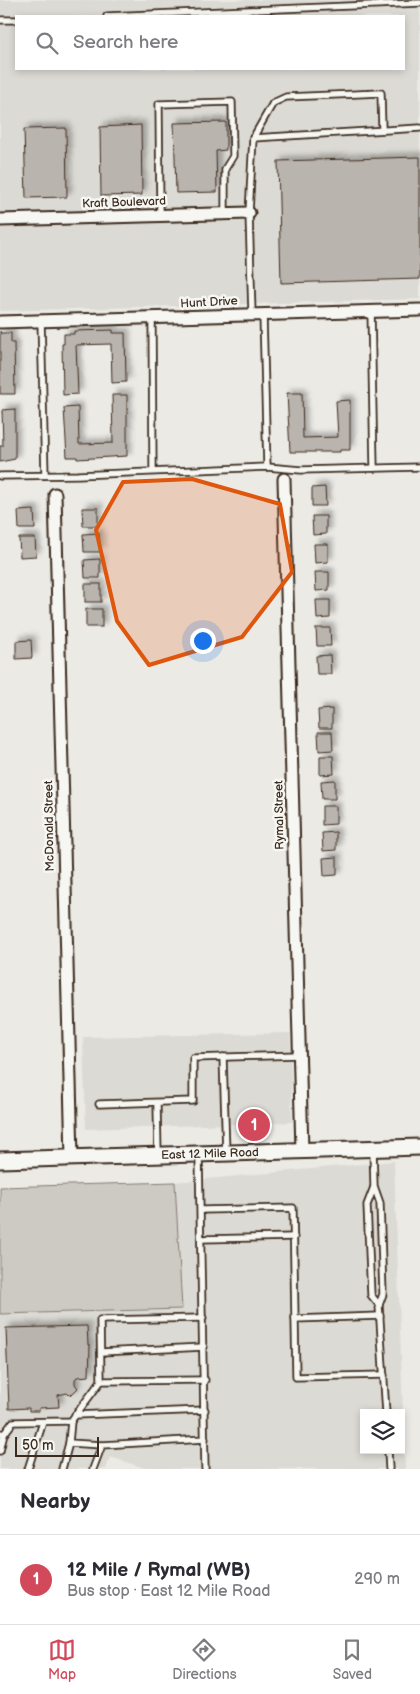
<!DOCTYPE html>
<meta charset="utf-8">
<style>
body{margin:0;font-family:"Balsamiq Sans",sans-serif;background:#f2f2f3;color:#2b2b33}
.controls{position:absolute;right:15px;bottom:15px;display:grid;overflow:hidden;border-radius:0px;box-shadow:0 2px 8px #0003}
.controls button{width:45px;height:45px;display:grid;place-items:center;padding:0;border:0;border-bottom:1px solid #e1e1e2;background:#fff;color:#2b2b33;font:25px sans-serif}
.scale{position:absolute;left:15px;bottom:12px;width:84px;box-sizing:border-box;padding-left:5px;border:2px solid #3b2a1e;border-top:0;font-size:14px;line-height:18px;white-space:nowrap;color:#3b2a1e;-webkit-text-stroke:4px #f6f6f2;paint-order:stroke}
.you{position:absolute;left:202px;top:640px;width:18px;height:18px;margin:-12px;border:4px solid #fff;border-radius:50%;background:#1a73e8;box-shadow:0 0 0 8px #1a73e833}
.badge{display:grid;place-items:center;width:32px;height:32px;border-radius:50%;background:#d1495b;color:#fff;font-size:16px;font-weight:700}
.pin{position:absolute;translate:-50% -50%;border:2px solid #fff;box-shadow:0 1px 5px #0006}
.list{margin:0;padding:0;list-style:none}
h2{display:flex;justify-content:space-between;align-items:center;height:65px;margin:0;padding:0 20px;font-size:21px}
h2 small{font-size:16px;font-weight:400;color:#7c7c81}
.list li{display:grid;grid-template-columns:32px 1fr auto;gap:15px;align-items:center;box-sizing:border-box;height:90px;padding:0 20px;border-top:1px solid #e1e1e2}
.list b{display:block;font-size:19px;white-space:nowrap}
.list p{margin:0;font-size:16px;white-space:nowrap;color:#7c7c81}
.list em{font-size:16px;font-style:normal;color:#7c7c81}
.icon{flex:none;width:28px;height:28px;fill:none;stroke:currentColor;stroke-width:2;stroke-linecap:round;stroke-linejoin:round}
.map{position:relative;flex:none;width:420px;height:1469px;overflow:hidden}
.search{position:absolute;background:#fff;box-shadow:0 2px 8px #0003;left:15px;right:15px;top:15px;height:55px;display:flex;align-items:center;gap:12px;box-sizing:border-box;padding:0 18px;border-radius:0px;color:#7c7c81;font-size:19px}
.sheet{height:155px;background:#fff}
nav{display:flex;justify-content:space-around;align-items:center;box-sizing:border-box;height:70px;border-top:1px solid #e1e1e2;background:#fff;font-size:14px;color:#7c7c81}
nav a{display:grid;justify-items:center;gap:2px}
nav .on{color:#d1495b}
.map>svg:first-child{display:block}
.built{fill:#dcdad4;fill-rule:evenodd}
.green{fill:#cdcac4;stroke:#847a71}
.building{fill:#bab4ae;stroke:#3b2a1e;filter:url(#shadow)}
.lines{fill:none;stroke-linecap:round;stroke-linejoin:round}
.lane-casing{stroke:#3b2a1e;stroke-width:9}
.street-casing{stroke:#3b2a1e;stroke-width:15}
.secondary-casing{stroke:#3b2a1e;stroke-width:19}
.lane{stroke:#f6f6f2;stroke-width:5.5}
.street{stroke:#f6f6f2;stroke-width:11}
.secondary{stroke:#f6f6f2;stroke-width:15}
.marked{fill:#df570d;fill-opacity:0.2;stroke:#df570d;stroke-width:4;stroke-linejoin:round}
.labels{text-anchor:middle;stroke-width:5;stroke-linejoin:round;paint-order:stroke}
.street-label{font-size:12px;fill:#3b2a1e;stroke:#f6f6f2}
</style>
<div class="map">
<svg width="420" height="1469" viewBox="0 0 420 1469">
<defs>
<filter id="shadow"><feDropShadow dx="4.5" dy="-4.5" stdDeviation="2.5" flood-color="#0004"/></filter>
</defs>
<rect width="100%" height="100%" fill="#ebeae5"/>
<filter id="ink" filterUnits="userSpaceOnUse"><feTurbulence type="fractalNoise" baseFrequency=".02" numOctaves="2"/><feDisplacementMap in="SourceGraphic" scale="10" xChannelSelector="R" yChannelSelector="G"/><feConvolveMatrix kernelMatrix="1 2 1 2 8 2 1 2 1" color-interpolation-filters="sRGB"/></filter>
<g filter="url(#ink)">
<g class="built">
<path d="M0 0H420V299L0 311ZM16 16H404V69H16Z"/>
<path d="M290 1033 292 1122 86 1129 83 1037Z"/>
<path d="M394 1161 405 1469H148L110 1457 106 1469H0V1314L181 1309 175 1182ZM364 1413H401V1450H364Z"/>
</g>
<path class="green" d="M175 1182 182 1309 0 1314V1187Z"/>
<g class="building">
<path d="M226 122V150L216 151 217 192 176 193 174 123Z"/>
<path d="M141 125 142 195 101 196 100 127Z"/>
<path d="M66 128 67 197 26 198 24 129Z"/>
<path d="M420 157V279L281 283 278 161Z"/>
<path d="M113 330V333H125L126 382 112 383 111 344 76 345 78 394 63 395 62 344H64V334H74V331Z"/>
<path d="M0 331 1 333H11V343H14L15 394H0Z"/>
<path d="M287 393H302L303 438 338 437 336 401 350 400V450H340V452H290Z"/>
<path d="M112 395H127V456L77 459V457H67L64 408 78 407 79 444 113 443Z"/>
<path d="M15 409V459L0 462V446H3L2 410Z"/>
<path d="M325 487 326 506H312V488Z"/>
<path d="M82 508H98V526H83Z"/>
<path d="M34 510 35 529H19L18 511Z"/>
<path d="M312 516H326V534L313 535Z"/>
<path d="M99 533 100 552H84L83 534Z"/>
<path d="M19 538H35L36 556 20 557Z"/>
<path d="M314 544H328V562L315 563Z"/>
<path d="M100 559V578H85L84 560Z"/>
<path d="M315 572H329V590L316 591Z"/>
<rect x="85" y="584" width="16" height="18"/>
<path d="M316 600H330V618L317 619Z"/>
<rect x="86" y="609" width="16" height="18"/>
<path d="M316 628H330L331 646H317Z"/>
<path d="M31 640 32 658 16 659V641Z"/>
<path d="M330 655 331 674H317L316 656Z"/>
<path d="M332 709V728H319L318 710Z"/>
<path d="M318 732H332L333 750 319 751Z"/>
<path d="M320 756H333L334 774 320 775Z"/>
<path d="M335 780V799H322L321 781Z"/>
<path d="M322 806H336V824L322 825Z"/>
<path d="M336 832V850L323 851 322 833Z"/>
<path d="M337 857V875L324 876 323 858Z"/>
<path d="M87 1326 88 1345H90L89 1376 77 1377 75 1379V1384L78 1388 70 1396 67 1393 58 1395 59 1407 39 1408V1411H29V1408L9 1409 6 1328Z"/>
</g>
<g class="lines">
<defs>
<g id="lane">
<path d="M107 16 420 3"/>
<path d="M0 20H16"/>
<path d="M253 138 273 103 286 97 381 93 382 129"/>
<path d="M160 215 159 104 232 102 233 156 225 169V213"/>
<path d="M371 311 374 468"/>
<path d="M252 314 249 213 253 138 420 128"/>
<path d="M263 315 267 467"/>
<path d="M152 318 153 471"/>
<path d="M41 321 45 475"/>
<path d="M0 476 78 475 267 467 301 470 420 467"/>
<path d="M223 1057 226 1153"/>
<path d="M99 1104 193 1101V1058L299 1055"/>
<path d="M157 1104 158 1155"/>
<path d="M373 1149 374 1186 380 1203 383 1294 379 1305 386 1413"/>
<path d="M199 1156 205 1469"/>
<path d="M374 1187 367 1205 371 1295 379 1305"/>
<path d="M201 1210 293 1208 295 1319 380 1316"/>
<path d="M201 1239 294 1237"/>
<path d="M295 1319 296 1377 384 1375"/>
<path d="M101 1352 204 1347"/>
<path d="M101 1381 205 1380"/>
<path d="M75 1415 205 1410"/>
<path d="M71 1421 69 1443 102 1445"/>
<path d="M0 1433 4 1434 13 1422 71 1421 101 1381 100 1320 203 1318"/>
<path d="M388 1450 389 1469"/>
<path d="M0 1451 4 1434"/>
<path d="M28 1469 43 1422"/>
<path d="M62 1469 69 1443"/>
<path d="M93 1469 102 1445 205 1439"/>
</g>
<g id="street">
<path d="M0 220 249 213"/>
<path d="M0 322 420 310"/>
<path d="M284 479 302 1151"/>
<path d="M55 494 72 1158"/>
</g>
<g id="secondary">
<path id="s1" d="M0 1160 420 1147"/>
</g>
</defs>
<use href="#lane" class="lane-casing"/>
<use href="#street" class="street-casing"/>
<use href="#secondary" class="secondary-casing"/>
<use href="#lane" class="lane"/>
<use href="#street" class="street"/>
<use href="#secondary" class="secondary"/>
</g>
</g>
<path class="marked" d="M192 479 280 504 292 572 242 637 149 665 117 621 96 530 123 482Z"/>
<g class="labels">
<g class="street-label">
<text transform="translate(124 202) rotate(-2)" y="4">Kraft Boulevard</text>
<text transform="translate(209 302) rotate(-3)" y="4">Hunt Drive</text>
<text transform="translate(279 815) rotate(-91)" y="4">Rymal Street</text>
<text transform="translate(49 826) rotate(-91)" y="4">McDonald Street</text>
<text dy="4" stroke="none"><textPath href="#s1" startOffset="210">East 12 Mile Road</textPath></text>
</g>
</g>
</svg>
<div class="controls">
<button><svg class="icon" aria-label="layers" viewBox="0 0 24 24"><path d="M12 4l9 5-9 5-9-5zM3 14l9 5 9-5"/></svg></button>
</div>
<div class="scale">50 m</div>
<div class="you"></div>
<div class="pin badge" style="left:254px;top:1125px">1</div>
<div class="search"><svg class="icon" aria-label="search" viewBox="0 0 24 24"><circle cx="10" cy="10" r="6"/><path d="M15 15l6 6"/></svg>Search here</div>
</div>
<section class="sheet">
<h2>Nearby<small></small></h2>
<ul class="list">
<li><span class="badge">1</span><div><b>12 Mile / Rymal (WB)</b><p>Bus stop · East 12 Mile Road</p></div><em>290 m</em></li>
</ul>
</section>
<nav>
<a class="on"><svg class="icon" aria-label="map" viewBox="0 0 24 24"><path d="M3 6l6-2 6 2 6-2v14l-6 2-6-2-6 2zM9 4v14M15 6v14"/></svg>Map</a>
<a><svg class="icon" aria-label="directions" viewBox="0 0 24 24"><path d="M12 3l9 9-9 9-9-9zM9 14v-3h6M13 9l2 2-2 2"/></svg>Directions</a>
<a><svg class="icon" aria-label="saved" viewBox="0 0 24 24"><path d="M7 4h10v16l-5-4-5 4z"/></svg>Saved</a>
</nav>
